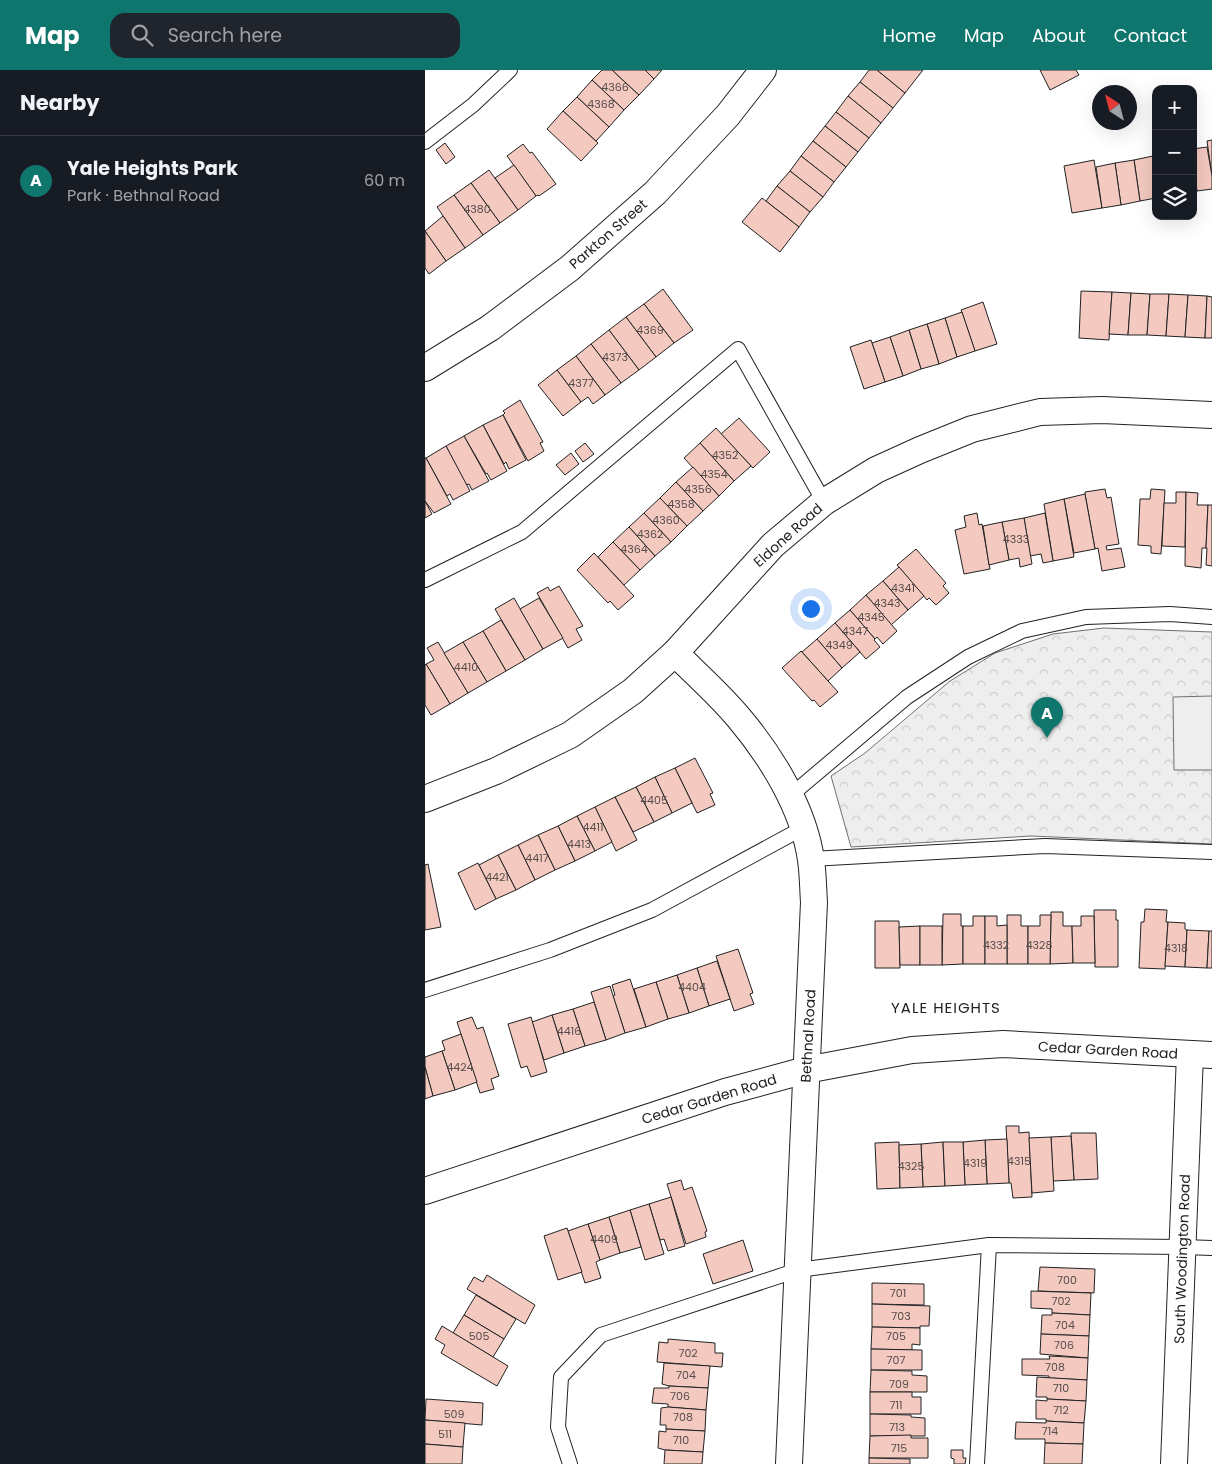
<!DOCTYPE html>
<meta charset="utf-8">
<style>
body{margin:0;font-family:Poppins,sans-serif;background:#20242c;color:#f1f3f6}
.controls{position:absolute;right:15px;top:15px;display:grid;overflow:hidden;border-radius:10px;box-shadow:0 5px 20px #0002}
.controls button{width:45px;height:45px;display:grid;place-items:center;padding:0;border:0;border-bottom:1px solid #363941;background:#171b24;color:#f1f3f6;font:25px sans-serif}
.compass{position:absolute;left:667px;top:15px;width:45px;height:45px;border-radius:50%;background:#171b24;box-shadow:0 5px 20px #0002;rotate:324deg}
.you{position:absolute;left:385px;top:538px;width:18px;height:18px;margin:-12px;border:4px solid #fff;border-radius:50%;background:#1a73e8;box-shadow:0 0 0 8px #1a73e833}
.badge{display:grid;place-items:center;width:32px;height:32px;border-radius:50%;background:#0f766e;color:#fff;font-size:16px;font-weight:700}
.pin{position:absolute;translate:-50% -41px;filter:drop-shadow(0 1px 2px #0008)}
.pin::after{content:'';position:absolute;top:26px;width:18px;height:15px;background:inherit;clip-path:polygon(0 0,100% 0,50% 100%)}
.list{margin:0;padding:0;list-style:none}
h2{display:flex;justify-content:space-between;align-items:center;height:65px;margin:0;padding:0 20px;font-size:21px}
h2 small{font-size:16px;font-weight:400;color:#9ea1a6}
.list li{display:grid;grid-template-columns:32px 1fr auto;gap:15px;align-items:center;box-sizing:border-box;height:90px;padding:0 20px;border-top:1px solid #363941}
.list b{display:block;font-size:19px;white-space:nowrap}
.list p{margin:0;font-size:16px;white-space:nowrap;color:#9ea1a6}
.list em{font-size:16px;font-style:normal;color:#9ea1a6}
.icon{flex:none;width:28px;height:28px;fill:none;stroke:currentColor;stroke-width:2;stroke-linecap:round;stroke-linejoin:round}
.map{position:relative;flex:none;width:787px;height:1394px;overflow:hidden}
header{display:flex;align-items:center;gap:30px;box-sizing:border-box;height:70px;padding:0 25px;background:#0f766e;color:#fff}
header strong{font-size:24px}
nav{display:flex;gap:28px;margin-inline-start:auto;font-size:18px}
.search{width:350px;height:45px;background:#20242c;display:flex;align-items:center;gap:12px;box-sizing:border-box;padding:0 18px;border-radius:15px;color:#9ea1a6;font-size:19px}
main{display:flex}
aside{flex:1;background:#171b24}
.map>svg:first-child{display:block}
.park{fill:url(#park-crowns);stroke:#6f6f6f}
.garden{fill:#eee;stroke:#6f6f6f}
.building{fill:#f3c9c0;stroke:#222}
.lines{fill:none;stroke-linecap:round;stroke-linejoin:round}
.lane-casing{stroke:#222;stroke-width:16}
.street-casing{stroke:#222;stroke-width:28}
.lane{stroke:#fff;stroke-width:14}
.street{stroke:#fff;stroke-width:26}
.labels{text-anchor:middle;stroke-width:4;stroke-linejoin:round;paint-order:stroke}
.number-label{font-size:11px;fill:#564c4a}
.street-label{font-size:14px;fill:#222;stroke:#fff}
.neighbourhood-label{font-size:15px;letter-spacing:1px;fill:#222;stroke:#fff}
</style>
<header>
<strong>Map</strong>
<div class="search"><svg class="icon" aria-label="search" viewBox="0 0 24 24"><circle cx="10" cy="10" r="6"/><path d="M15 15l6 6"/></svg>Search here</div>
<nav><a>Home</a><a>Map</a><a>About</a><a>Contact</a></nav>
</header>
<main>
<aside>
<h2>Nearby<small></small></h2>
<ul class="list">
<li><span class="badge">A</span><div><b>Yale Heights Park</b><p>Park · Bethnal Road</p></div><em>60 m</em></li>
</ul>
</aside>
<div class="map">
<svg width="787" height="1394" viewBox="0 0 787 1394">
<defs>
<pattern id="park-crowns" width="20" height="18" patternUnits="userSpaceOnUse" patternTransform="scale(1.25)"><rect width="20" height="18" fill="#eee"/><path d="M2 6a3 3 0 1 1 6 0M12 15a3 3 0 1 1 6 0" fill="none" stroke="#ccc"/></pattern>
</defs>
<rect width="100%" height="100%" fill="#fff"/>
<path class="park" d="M679 558 787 562V774L606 766 426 777 406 706 440 683 525 611 570 583 628 564Z"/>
<path class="garden" d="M787 626V700H749L748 627Z"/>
<g class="building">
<path d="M177 0H187L214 25 199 40 167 10Z"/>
<path d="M187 0H220L229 9 214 25Z"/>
<path d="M220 0H237L229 9Z"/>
<path d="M444 0H452L480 23 468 38 435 12Z"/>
<path d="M452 0H498L480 23Z"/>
<path d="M615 0H651L654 5 625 20Z"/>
<path d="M167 10 199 40 184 57 152 27Z"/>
<path d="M435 12 468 38 456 53 423 26Z"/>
<path d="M423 26 456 53 444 68 411 42Z"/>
<path d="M152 27 184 57 171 71 138 41Z"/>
<path d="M138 41 173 73 156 91 122 59Z"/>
<path d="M411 42 444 68 433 82 400 56Z"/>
<path d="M400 56 433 82 421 97 388 71Z"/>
<path d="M787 70V106L782 71Z"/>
<path d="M388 71 421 97 409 112 376 86Z"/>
<path d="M20 73 30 87 21 94 11 80Z"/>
<path d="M98 74 105 83 107 82 131 114 114 126 113 125 111 126 82 86Z"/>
<path d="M782 77 787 106V119L772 121 768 99V79Z"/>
<path d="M376 86 409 112 398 127 365 101Z"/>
<path d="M728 86 731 106V128L715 131 709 90Z"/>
<path d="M669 90 677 138 647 143 639 96Z"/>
<path d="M709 90 715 131 696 135 690 93Z"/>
<path d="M690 93 696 135 677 138 671 97Z"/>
<path d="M89 95 111 126 93 140 70 108Z"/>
<path d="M768 99 772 121 768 122Z"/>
<path d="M64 100 93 140 75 153 46 113Z"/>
<path d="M365 101 398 127 385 142 352 116Z"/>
<path d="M46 113 75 153 58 165 29 125Z"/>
<path d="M352 116 385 142 374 157 341 131Z"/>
<path d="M29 125 58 165 40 178 12 137Z"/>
<path d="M337 128 374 157 355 182 317 152Z"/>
<path d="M18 146 40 178 21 191 0 161Z"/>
<path d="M0 161 21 191 4 204 0 198Z"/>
<path d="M238 219 268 260 249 273 219 234Z"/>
<path d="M656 221 687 222 684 270 654 268Z"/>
<path d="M687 222 706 223 703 265 684 264Z"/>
<path d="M706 223 725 224 722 265H703Z"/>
<path d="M725 224H744L741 266 722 265Z"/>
<path d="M744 224 763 225 760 267 741 266Z"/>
<path d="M763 225 782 226 780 268 760 267Z"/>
<path d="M782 226 787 227V268H780Z"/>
<path d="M558 232 572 274 550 281 536 240Z"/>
<path d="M219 234 249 273 231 287 201 247Z"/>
<path d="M537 242 550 281 532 287 520 248Z"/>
<path d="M201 247 231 287 214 300 184 260Z"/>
<path d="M520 248 532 287 514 294 502 254Z"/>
<path d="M502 254 514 294 496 299 484 260Z"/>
<path d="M184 260 214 300 196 313 166 274Z"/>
<path d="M484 260 496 299 478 306 465 267Z"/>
<path d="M465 267 478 306 460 312 447 273Z"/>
<path d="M446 270 460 312 439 319 425 277Z"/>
<path d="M166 274 196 313 180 325 151 286Z"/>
<path d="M151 286 180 325 168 334 163 327 156 332 132 300Z"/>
<path d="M132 300 156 332 138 346 113 315Z"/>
<path d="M95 330 118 372 115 373 119 381 103 391 78 345 80 343 78 341Z"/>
<path d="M78 345 101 390 84 399 81 392 79 394 58 355Z"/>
<path d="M314 348 345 382 328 398 296 364Z"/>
<path d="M58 355 82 401 66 410 62 403 61 404 39 366Z"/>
<path d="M291 358 326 396 309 411 275 373Z"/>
<path d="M39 366 64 411 47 420 44 414 41 415 21 376Z"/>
<path d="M160 373 169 384 158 392 150 381Z"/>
<path d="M275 373 309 411 294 426 259 388Z"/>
<path d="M21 376 45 421 28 430 25 424 22 426 1 388Z"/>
<path d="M146 383 154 394 140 405 131 395Z"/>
<path d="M0 388H1L26 434 9 443 0 431Z"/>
<path d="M268 397 294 426 278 441 251 412Z"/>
<path d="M251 412 278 441 262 456 235 428Z"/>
<path d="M680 419 682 428 686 427 694 474 681 476 682 480 696 478 700 497 677 501 673 478 670 479 660 424V422Z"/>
<path d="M726 419 740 420 736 484 726 483V476L713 475 715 429H725Z"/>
<path d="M751 422H761L760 477 737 476 739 433H751Z"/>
<path d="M761 422 773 423 772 435H783L781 478H777L776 498 760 496Z"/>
<path d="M660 424 670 479 649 483 639 429Z"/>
<path d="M235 428 262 456 246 472 219 443Z"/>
<path d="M639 429 649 487 628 491 619 434Z"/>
<path d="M0 431 7 444 0 448Z"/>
<path d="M783 435H787V496L781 495 782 478H781Z"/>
<path d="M219 443 246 472 230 486 204 457Z"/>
<path d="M552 443 554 455 557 454 565 499 539 504 530 460 541 457 539 446Z"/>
<path d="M620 443 628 491 618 493 616 484 605 486 599 448Z"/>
<path d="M599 448 607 494 595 497 594 488 584 490 577 452Z"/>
<path d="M577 452 584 490 564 495 558 456Z"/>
<path d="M204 457 230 486 215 500 188 472Z"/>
<path d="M188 472 215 500 199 515 173 487Z"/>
<path d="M491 479 521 513 518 516 524 523 511 535 504 528 502 530 472 495Z"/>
<path d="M169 483 209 526 193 540 185 531 183 533 152 500Z"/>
<path d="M474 497 499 526 483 540 458 511Z"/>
<path d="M458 511 483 540 466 555 441 525Z"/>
<path d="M134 516 158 556 151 559 157 570 143 578 112 523 123 517 125 521Z"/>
<path d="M441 525 472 561 458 574 452 567 450 569 425 540Z"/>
<path d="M89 528 118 579 100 590 70 539Z"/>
<path d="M114 528 138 568 118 579 95 539Z"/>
<path d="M425 540 450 569 449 570 455 577 441 589 410 553Z"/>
<path d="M76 550 100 590 81 601 58 561Z"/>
<path d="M410 553 435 582 417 598 392 569Z"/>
<path d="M58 561 81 601 62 612 38 572Z"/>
<path d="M392 569 417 598 403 611 377 582Z"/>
<path d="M13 572 43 623 25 634 1 594 9 590 2 578Z"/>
<path d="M38 572 62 612 43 623 19 583Z"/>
<path d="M376 581 413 622 395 637 389 630 387 631 357 598Z"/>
<path d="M1 594 25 634 6 645 0 635V595Z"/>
<path d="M270 688 288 723 285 724 290 735 272 743 250 698Z"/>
<path d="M250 698 267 733 247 743 230 707Z"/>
<path d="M230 707 247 743 229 752 211 717Z"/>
<path d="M211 717 229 752 208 762 190 727Z"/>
<path d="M190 727 212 770 191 781 170 737Z"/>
<path d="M170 737 187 772 170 781 152 746Z"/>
<path d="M152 746 170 781 150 791 133 756Z"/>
<path d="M133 756 150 791 130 800 113 765Z"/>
<path d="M113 765 130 800 110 810 93 775Z"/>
<path d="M93 775 110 810 91 820 73 785Z"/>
<path d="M73 785 91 820 71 829 54 795Z"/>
<path d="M53 793 71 829 50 840 33 803Z"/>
<path d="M3 794 16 857 0 860V795Z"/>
<path d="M720 839 742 840 741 852H743L740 899 714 898 716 852H719Z"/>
<path d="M669 840H691V850H693V897H670Z"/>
<path d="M626 842H638V856H647L648 893 625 894Z"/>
<path d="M518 844H536V856H538V894L517 895Z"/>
<path d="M582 845H596V856H603V894H582Z"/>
<path d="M615 845H626L625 894H603V856H615Z"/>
<path d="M548 846H560V894H538V856H548Z"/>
<path d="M560 846H572V856L582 855V894H560Z"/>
<path d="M656 846H669L670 893H648L647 856H656Z"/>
<path d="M450 851H474L475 898H450Z"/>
<path d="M743 852 760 853V859L762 860 760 897 740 896Z"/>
<path d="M495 856V895H475L474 857Z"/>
<rect x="495" y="856" width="22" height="39"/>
<path d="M762 860 784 861 782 898 760 897Z"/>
<path d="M784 861H787V898H782Z"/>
<path d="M313 879 328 923 325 924 329 934 309 941 291 886Z"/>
<path d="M292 891 305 929 284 936 272 898Z"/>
<path d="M272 898 284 936 264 943 252 905Z"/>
<path d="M252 905 264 943 243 949 231 912Z"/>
<path d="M205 909 221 957 200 963 188 926 190 925 187 915Z"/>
<path d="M231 912 243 949 221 957 209 919Z"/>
<path d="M185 916 200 963 181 970 166 922Z"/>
<path d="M169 932 181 970 160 976 148 939Z"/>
<path d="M148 939 160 976 139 983 127 945Z"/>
<path d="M127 945 139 983 119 990 107 952Z"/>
<path d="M47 947 52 959 58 957 74 1006 66 1009 69 1019 55 1023 32 952Z"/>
<path d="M106 947 122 1002 106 1007 102 996 96 998 83 954Z"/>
<path d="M36 964 52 1012 30 1020 17 981 20 980 17 971Z"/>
<path d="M17 981 30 1020 8 1026 0 997V987Z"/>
<path d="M0 997 8 1026 0 1029Z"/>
<path d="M581 1056H594V1063L604 1062 607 1127 588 1128 586 1113H584Z"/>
<path d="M646 1063H671L673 1109 649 1110Z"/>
<path d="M646 1066 649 1110 628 1111 626 1067Z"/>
<path d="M626 1067 629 1121 607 1123 604 1068Z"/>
<path d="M582 1069 584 1113 562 1114 560 1070Z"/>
<path d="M560 1070 562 1114 540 1115 538 1072Z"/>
<path d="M474 1072 475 1118 452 1119 450 1073Z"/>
<path d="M518 1072 520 1116 498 1117 496 1074Z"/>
<path d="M518 1072H538L540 1115 520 1116Z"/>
<path d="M496 1074 498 1117 475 1118 474 1075Z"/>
<path d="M256 1110 259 1120 267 1117 282 1161 280 1162 281 1167 261 1174 242 1114Z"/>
<path d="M246 1127 260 1176 243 1181 239 1169 235 1170 224 1134Z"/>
<path d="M224 1134 239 1184 220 1190 205 1140Z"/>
<path d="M205 1140 216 1177 195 1183 184 1147Z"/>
<path d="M184 1147 195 1183 175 1190 163 1154Z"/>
<path d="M163 1154 175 1190 171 1192 176 1208 160 1213 143 1161Z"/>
<path d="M142 1158 157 1202 133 1210 119 1166Z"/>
<path d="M318 1170 328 1201 288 1214 278 1184Z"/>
<path d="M615 1197 670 1199 669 1223 613 1221Z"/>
<path d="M62 1205 110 1235 100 1254 42 1219 49 1207 58 1212Z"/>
<path d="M447 1213 499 1214V1235L447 1234Z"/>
<path d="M606 1221 666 1223 665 1245 627 1243V1239L606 1238Z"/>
<path d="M51 1225 91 1249 79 1269 39 1245Z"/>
<path d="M447 1234 505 1236 504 1256H495V1258L447 1257Z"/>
<path d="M627 1243 665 1245 664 1266 616 1264 617 1245H627Z"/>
<path d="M39 1245 79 1269 68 1287 28 1263Z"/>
<path d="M17 1256 83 1296 72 1316 16 1283 20 1275 10 1269Z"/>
<path d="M447 1257 495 1258V1275L487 1274V1280L446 1279Z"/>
<path d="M616 1264 664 1266 663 1288 615 1284Z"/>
<path d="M243 1269 290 1273V1283H298L297 1297 232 1292 234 1272 243 1273Z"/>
<path d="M446 1279 497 1280V1300H446Z"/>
<path d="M624 1286 663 1288 662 1310 624 1308V1306L597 1305V1289H625Z"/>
<path d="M239 1293 285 1296 283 1318 244 1316 237 1314Z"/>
<path d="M446 1300 487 1301V1305L502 1306V1322H445Z"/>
<path d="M612 1307 662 1310 661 1331 622 1329V1327H611Z"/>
<path d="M244 1316 283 1318 281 1340 243 1337V1334L227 1333 229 1318H244Z"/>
<path d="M445 1322H487V1327H496V1344H445Z"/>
<path d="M1 1329 58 1333 57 1355 0 1350Z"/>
<path d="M622 1329 661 1331 659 1353 621 1351V1349H611V1330L622 1331Z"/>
<path d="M243 1337 281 1340 280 1361 241 1359V1355H235L236 1338Z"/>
<path d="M445 1344 486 1345V1347L500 1348V1366H445Z"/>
<path d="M0 1350 40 1353 38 1377 0 1374Z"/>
<path d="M621 1351 659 1353 658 1374 620 1373V1369H590L591 1352 621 1353Z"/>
<path d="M241 1359 280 1361 278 1382 240 1380 233 1378 234 1361 241 1362Z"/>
<path d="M486 1365V1368H503V1388H444L445 1366Z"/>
<path d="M620 1373 658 1374 657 1394H619Z"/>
<path d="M0 1374 38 1377 37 1394H0Z"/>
<path d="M240 1380 278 1382 277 1394H239Z"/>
<path d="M526 1380H538V1388H541L540 1394H529V1389L526 1388Z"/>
<path d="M444 1388 485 1389V1394H444Z"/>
</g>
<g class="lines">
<defs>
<g id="lane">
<path d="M0 72 48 35 85 0"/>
<path d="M0 510 97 462 313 279 399 432"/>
<path d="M365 726 482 627 543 587 597 561 661 547 745 544 787 547"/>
<path d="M386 789 620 776 787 782"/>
<path d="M0 920 125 880 227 840 378 758"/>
<path d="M145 1394 133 1357 136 1307 176 1265 373 1200 564 1175 758 1177 787 1178"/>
<path d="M552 1394 564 1175"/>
</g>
<g id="street">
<path d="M0 298 65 258 145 198 230 123 303 45 338 0"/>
<path d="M250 583C271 604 295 625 314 648 346 686 379 739 386 790 388 803 388 818 389 832L364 1394"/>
<path d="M0 729 71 701 145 665 208 621 250 583 348 475 399 432 451 400 495 380 547 359 615 342 677 340 787 345"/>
<path d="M0 1121 300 1022 381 1000 487 980 578 974 787 985"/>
<path d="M749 1394 765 984"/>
</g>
</defs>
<use href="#lane" class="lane-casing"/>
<use href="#street" class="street-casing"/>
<use href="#lane" class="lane"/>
<use href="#street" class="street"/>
</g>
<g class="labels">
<g class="number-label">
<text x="190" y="21">4366</text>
<text x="176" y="38">4368</text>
<text x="52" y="143">4380</text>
<text x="225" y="264">4369</text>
<text x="190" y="291">4373</text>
<text x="156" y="317">4377</text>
<text x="300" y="389">4352</text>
<text x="289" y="408">4354</text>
<text x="273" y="423">4356</text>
<text x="256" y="438">4358</text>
<text x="241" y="454">4360</text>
<text x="225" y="468">4362</text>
<text x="591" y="473">4333</text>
<text x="209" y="483">4364</text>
<text x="478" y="522">4341</text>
<text x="462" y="537">4343</text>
<text x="446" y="551">4345</text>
<text x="430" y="565">4347</text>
<text x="414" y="579">4349</text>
<text x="41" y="601">4410</text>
<text x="229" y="734">4405</text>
<text x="168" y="761">4411</text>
<text x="154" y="778">4413</text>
<text x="112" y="792">4417</text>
<text x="72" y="811">4421</text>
<text x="571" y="879">4332</text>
<text x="614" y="879">4328</text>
<text x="751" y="882">4318</text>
<text x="267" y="921">4404</text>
<text x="144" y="965">4416</text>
<text x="35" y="1001">4424</text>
<text x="594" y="1095">4315</text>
<text x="550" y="1097">4319</text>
<text x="486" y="1100">4325</text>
<text x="179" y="1173">4409</text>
<text x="642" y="1214">700</text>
<text x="473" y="1227">701</text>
<text x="636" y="1235">702</text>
<text x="476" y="1250">703</text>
<text x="640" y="1259">704</text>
<text x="54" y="1270">505</text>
<text x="471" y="1270">705</text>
<text x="639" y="1279">706</text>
<text x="263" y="1287">702</text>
<text x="471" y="1294">707</text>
<text x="630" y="1301">708</text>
<text x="261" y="1309">704</text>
<text x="474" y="1318">709</text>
<text x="636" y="1322">710</text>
<text x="255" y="1330">706</text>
<text x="471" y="1339">711</text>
<text x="636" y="1344">712</text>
<text x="29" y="1348">509</text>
<text x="258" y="1351">708</text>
<text x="472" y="1361">713</text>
<text x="625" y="1365">714</text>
<text x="20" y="1368">511</text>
<text x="256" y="1374">710</text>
<text x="474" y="1382">715</text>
</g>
<g class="street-label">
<text transform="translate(183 164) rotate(-41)" y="5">Parkton Street</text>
<text transform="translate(363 465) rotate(-42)" y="5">Eldone Road</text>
<text transform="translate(383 966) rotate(-87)" y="5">Bethnal Road</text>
<text transform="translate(683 980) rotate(3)" y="5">Cedar Garden Road</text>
<text transform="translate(284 1029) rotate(-17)" y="5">Cedar Garden Road</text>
<text transform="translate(757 1189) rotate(-88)" y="5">South Woodington Road</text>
</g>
<g class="neighbourhood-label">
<text x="521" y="943">YALE HEIGHTS</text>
</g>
</g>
</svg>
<div class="controls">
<button>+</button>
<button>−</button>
<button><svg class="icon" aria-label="layers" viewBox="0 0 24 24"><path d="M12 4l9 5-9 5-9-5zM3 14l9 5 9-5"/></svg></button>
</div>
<svg class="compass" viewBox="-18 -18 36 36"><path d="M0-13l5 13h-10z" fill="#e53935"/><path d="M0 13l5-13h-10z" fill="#9ea1a6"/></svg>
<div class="you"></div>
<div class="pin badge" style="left:622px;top:668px">A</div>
</div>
</main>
